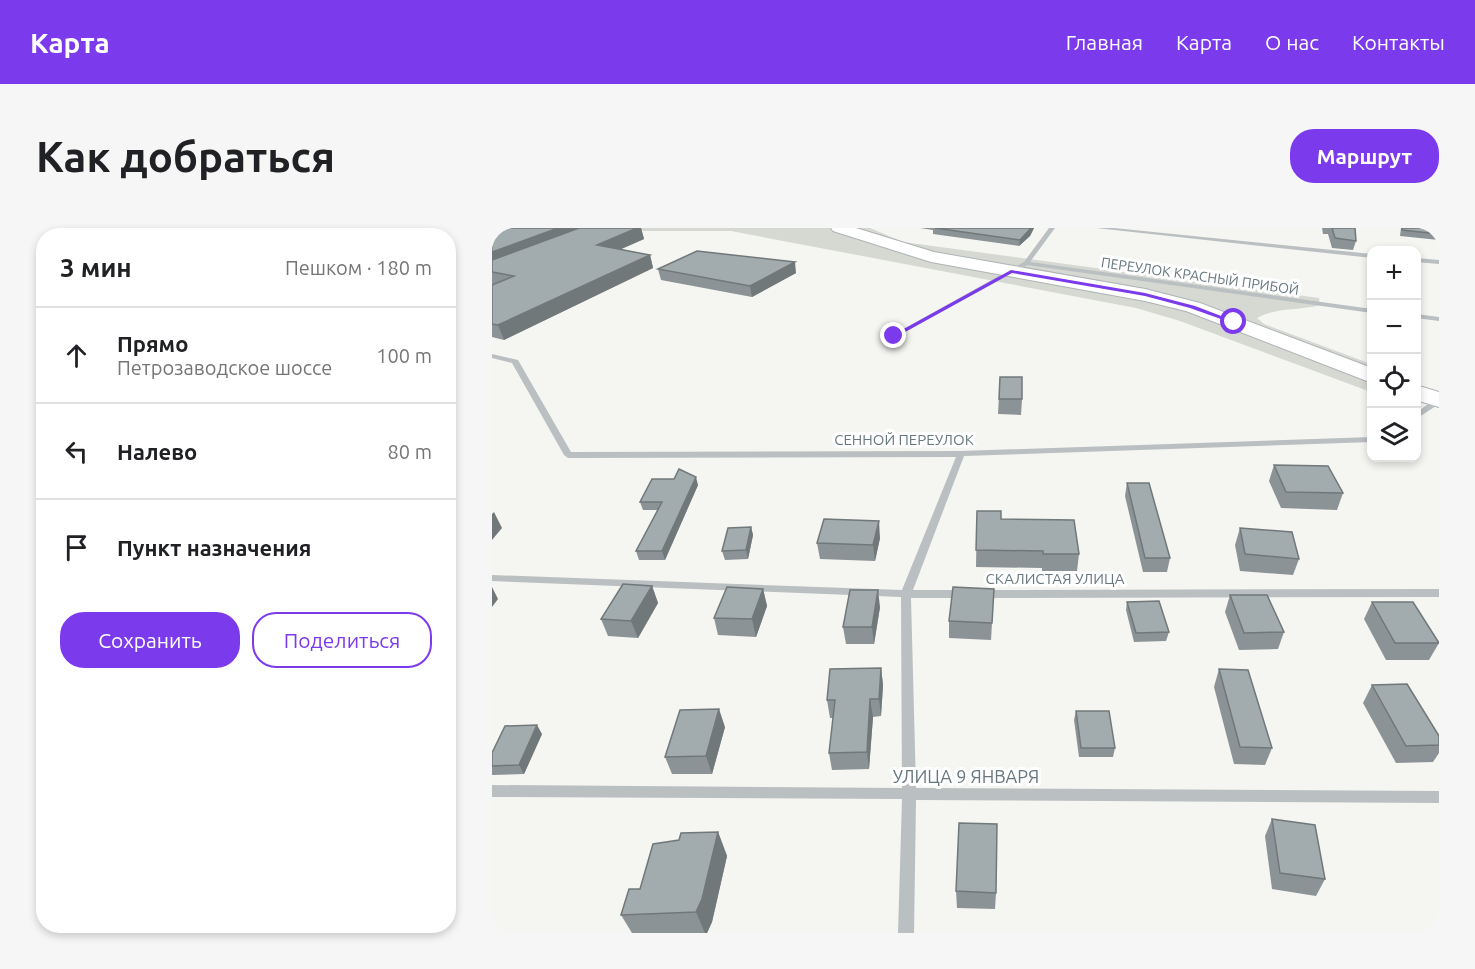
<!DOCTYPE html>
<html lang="ru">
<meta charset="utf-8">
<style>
body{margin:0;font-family:Ubuntu,sans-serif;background:#f6f6f6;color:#202124}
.controls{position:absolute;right:18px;top:18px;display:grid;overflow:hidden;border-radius:12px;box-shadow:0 3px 9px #0003}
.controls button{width:54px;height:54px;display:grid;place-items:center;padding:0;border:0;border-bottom:2px solid #e0e0e0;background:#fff;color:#202124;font:30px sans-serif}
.stop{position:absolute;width:18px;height:18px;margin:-14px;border:4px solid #7c3aed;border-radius:50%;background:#fff}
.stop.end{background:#7c3aed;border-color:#fff;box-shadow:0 2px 6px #0008}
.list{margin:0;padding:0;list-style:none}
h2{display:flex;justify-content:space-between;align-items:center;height:78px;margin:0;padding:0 24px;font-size:26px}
h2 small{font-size:20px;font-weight:400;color:#757577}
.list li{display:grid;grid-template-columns:39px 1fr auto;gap:18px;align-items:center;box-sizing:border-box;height:96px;padding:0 24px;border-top:2px solid #e0e0e0}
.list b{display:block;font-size:22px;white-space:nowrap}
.list p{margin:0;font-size:20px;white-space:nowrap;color:#757577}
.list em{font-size:20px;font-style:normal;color:#757577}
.actions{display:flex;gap:12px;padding:18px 24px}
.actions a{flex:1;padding:14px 0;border:2px solid #7c3aed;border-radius:24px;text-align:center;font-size:21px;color:#7c3aed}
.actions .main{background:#7c3aed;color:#fff}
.icon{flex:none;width:33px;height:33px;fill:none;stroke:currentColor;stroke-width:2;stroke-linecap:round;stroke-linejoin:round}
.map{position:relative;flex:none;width:947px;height:705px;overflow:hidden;border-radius:24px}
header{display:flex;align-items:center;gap:36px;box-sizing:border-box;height:84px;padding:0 30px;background:#7c3aed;color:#fff}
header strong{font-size:28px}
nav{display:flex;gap:33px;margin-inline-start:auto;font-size:21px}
.intro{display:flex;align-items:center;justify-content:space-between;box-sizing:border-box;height:144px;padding:0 36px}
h1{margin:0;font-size:42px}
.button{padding:15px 27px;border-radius:24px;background:#7c3aed;color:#fff;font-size:21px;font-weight:700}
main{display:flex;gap:36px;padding:0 36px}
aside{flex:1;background:#fff;border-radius:24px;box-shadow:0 3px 9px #0003}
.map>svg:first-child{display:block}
.green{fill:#d5d9d2}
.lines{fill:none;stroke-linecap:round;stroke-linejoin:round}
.major-casing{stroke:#aeb3b5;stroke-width:2}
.minor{fill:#babfc1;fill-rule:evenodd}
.major{fill:#fff;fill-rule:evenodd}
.wall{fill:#8b9396}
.shaded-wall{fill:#71787a}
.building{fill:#a2abae;stroke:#71787a;stroke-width:1.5}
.route{fill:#7c3aed}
.labels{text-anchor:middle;stroke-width:6;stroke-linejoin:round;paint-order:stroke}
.far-street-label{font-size:14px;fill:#68787f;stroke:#fff}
.street-label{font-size:15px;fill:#68787f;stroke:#fff}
.near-street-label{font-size:18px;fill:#68787f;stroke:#fff}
</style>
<header>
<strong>Карта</strong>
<nav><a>Главная</a><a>Карта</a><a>О нас</a><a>Контакты</a></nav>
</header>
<div class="intro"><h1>Как добраться</h1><a class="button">Маршрут</a></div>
<main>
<aside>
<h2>3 мин<small>Пешком · 180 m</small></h2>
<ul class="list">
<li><svg class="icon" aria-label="ahead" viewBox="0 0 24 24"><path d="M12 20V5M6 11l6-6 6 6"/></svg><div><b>Прямо</b><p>Петрозаводское шоссе</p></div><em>100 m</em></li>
<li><svg class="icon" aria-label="left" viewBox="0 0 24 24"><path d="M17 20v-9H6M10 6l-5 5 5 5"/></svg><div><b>Налево</b></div><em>80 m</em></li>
<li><svg class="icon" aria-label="arrive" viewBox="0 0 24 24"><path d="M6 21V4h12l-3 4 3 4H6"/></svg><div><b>Пункт назначения</b></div></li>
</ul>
<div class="actions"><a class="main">Сохранить</a><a>Поделиться</a></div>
</aside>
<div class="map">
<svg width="947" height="705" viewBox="0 0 947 705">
<rect width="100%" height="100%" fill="#f5f5f2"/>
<path class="green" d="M134 0H378L411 14 827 70 828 77C807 83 784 79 765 90L772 96 879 136V164L688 93 644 80 239 3H152Z"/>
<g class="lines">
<defs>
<g id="major">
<path d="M339 0H364L442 24 653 61 708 75 880 140V155L694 83 653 73 439 34 341 3Z"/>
<path d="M924 157 947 164V179L924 172Z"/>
</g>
</defs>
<use href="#major" class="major-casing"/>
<g class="minor">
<path d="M557 0H563L538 34 880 81V85L535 37 404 109 399 108 532 34Z"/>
<path d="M604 0H622L880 26V30Z"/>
<path d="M924 30 947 32V36L924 34Z"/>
<path d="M924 86 947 89V93L924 90Z"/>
<path d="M0 126 26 132 79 224 469 223 880 209V214L472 228 421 362H473L478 366 473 370H419L424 560 947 563V575L424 572 422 705H406L410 571 0 569V557L410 560 409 369 0 353V347L410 362 464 229 76 230 72 227 20 135 0 130Z"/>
<path d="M944 170H947V176L924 191V185Z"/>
<path d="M947 361V369L488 370 483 366 488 362Z"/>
</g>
<use href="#major" class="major"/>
</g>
<g class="wall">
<path d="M0 0H149L152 11 129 21 158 27 161 40 12 112 0 109V57H2L0 56Z"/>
<path d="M428 0H542L538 8 527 18 441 6V2Z"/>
<path d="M830 0H863L864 13 861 22 840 20 836 6H831Z"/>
<path d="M909 0H947V12L908 8Z"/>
<path d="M166 41 304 45 260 69 169 52Z"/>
<path d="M508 149 530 171 529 187 506 186Z"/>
<path d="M782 237 851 265 845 282 789 280 777 253Z"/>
<path d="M182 251 206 257 173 332H147L144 323 166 282H151L148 274Z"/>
<path d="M635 255 678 330 675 344H651L633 268Z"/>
<path d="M485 283 509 291 587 326 585 343H550V340L484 339Z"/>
<path d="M259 299 261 307 256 331 233 332 230 323Z"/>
<path d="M748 300 807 331 801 347 748 343 743 317Z"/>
<path d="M388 310 383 333 328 331 325 315Z"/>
<path d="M160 358 166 375 146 410 116 408 109 391Z"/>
<path d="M271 361 275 378 264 409 226 407 222 390Z"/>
<path d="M738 367 792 404 786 421 747 422 733 384Z"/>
<path d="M635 374 677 404 674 413 642 414 634 382Z"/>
<path d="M880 374 947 415 937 432H894L872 391Z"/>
<path d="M501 378 499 412 457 410V393Z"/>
<path d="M388 379 382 416H354L351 399Z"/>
<path d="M389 440 391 457 389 488 381 489 377 541 340 542 337 525 341 490H338L335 472Z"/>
<path d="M727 441 780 520 773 537 742 536 722 459Z"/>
<path d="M880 457 947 508V525L941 534 904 535 871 475Z"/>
<path d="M584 483 623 520 621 529H587L582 492Z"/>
<path d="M233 499 220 546H180L173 529Z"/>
<path d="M50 506 32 546 0 547V525Z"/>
<path d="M780 591 833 651 824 668 780 661 773 608Z"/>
<path d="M226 604 235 628 220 694 215 705H140L129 687 148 661Z"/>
<path d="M464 663 504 665 503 681 465 680Z"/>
</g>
<g class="shaded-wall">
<path d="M66 0H104L0 40V24Z"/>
<path d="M145 0H149L152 11 109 30 105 17Z"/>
<path d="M539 0H542L538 8 527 18 528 12Z"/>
<path d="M158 27 161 40 12 112 6 97Z"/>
<path d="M303 34 304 45 260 69 258 58Z"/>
<path d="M204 249 206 257 173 332 170 323Z"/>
<path d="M2 284 10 300 0 312V286Z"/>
<path d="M387 293 388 310 383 333 381 317Z"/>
<path d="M259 299 261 307 256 331 254 322Z"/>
<path d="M160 358 166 375 146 410 139 393Z"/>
<path d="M0 359 6 371 0 379Z"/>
<path d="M271 361 275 378 264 409 260 391Z"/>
<path d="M386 362 388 379 382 416 380 399Z"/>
<path d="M389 440 391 457 389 488 387 471Z"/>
<path d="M378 471 381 489 377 541 375 524Z"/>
<path d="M227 481 233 499 220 546 214 528Z"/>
<path d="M45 497 50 506 32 546 27 537Z"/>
<path d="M226 604 235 628 220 694 215 705H213L204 684Z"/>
</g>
<g class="building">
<path d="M0 0H66L0 24Z"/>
<path d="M87 0H145L105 17 158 27 6 97 0 96V57L22 48 0 44V32Z"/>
<path d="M443 0H539L528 12Z"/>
<path d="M840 0H863L864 13 843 10Z"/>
<path d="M910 0H947V6L910 2Z"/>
<path d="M205 23 303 34 258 58 166 41Z"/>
<path d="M508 149H530V171H507Z"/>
<path d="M782 237 836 238 851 265 794 264Z"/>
<path d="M187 241 204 249 170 323H144L170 274H148L160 251H182Z"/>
<path d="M635 255H657L678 330H653Z"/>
<path d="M485 283H509V291L582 292 587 326H551V323L484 322Z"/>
<path d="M332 291 387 293 381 317 325 315Z"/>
<path d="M259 299 254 322 230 323 236 300Z"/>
<path d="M748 300 800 304 807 331 753 326Z"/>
<path d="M131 356 160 358 139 393 109 391Z"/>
<path d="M235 359 271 361 260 391 222 390Z"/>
<path d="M461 359 502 361 500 395 457 393Z"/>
<path d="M358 362H386L380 399H351Z"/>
<path d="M738 367H775L792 404 752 405Z"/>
<path d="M667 373 677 404 644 405 635 374Z"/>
<path d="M880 374H921L947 415H903Z"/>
<path d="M389 440 387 471H378L375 524 337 525 343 472H335L338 441Z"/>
<path d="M727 441 756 442 780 520 748 519Z"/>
<path d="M915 456 947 508V517L914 518 880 457Z"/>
<path d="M227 481 214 528 173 529 188 482Z"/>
<path d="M584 483H617L623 520H589Z"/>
<path d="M45 497 27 537 0 538V525L13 498Z"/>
<path d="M780 591 823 597 833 651 788 645Z"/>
<path d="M467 595 505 596 504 665 464 663Z"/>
<path d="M226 604 210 671 204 684 129 687 137 661H148L161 616 187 612 189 605Z"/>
</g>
<path class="route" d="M519 42 653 65 703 78 745 94 740 95 698 80 653 68 520 45 404 109 399 108Z"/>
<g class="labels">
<g class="far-street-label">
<text transform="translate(708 48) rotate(8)" y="5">ПЕРЕУЛОК КРАСНЫЙ ПРИБОЙ</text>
</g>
<g class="street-label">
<text x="412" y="217">СЕННОЙ ПЕРЕУЛОК</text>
<text x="563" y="356">СКАЛИСТАЯ УЛИЦА</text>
</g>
<g class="near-street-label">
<text x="474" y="555">УЛИЦА 9 ЯНВАРЯ</text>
</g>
</g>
</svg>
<div class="controls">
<button>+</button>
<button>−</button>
<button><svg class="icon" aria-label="locate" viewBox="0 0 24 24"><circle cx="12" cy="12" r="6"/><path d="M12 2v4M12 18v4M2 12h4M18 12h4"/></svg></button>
<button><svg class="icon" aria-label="layers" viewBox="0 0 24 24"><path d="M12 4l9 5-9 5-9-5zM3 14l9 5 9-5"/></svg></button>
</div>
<div class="stop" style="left:742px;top:94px"></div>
<div class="stop end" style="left:402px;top:108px"></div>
</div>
</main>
